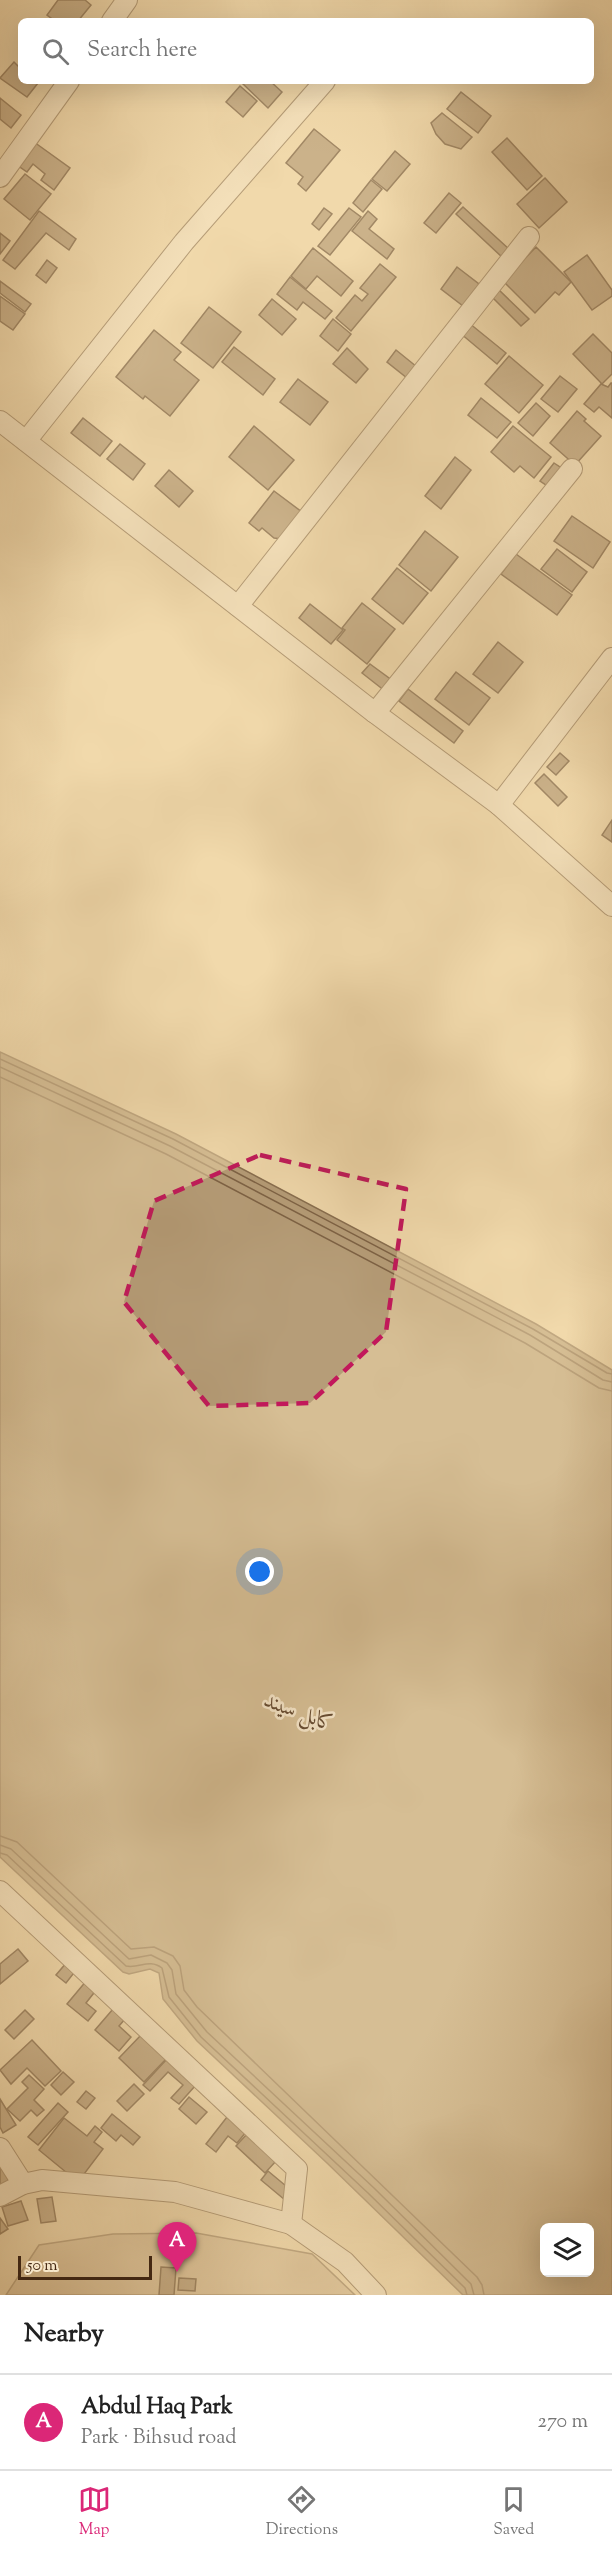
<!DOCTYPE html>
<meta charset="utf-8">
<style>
body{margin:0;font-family:"Sorts Mill Goudy",Amiri,serif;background:#f2f2f2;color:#222}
.controls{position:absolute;right:18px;bottom:18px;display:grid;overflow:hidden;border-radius:9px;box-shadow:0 6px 24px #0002}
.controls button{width:54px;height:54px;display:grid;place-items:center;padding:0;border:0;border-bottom:2px solid #e0e0e0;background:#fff;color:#222;font:30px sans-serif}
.scale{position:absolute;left:18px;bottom:15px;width:134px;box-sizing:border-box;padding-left:6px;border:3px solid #442812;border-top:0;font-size:16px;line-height:21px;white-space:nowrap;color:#442812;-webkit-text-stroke:4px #f6e6c9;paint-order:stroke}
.you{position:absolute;left:260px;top:1572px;width:21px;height:21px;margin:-15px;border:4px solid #fff;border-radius:50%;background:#1a73e8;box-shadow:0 0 0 9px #1a73e833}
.badge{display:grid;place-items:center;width:39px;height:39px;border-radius:50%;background:#db2777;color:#fff;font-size:20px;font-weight:700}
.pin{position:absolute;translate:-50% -50px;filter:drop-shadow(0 2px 3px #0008)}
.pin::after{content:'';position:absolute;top:32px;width:21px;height:18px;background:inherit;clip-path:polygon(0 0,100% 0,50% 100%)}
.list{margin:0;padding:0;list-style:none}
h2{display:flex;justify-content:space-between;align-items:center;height:78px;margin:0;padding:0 24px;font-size:26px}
h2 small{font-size:20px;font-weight:400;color:#767676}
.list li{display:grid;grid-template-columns:39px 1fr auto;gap:18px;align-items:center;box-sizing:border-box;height:96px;padding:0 24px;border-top:2px solid #e0e0e0}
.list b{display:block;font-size:22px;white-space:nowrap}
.list p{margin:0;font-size:20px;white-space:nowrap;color:#767676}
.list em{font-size:20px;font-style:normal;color:#767676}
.icon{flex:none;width:33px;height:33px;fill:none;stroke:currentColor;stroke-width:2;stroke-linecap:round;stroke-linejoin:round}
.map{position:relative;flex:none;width:612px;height:2295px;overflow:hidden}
.search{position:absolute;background:#fff;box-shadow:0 6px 24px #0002;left:18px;right:18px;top:18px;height:66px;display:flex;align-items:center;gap:15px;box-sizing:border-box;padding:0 21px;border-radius:9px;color:#767676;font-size:22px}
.sheet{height:174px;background:#fff}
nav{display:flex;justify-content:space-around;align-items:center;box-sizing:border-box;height:84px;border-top:2px solid #e0e0e0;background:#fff;font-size:16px;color:#767676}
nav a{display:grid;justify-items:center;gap:3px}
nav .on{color:#db2777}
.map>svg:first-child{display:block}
.green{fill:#d4bb92;stroke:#8c7252;stroke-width:1.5}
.water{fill:#b69d78;stroke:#886e4f;stroke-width:1.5;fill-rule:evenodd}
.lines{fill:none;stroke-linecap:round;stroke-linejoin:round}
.shore{stroke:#7d6245;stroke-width:1.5}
.building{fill:#9e8462;stroke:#442812;stroke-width:1.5}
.street-casing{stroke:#6f5438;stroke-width:22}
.street{stroke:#f6e6c9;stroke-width:20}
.marked{fill:none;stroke:#c2185b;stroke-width:4.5;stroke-dasharray:12 8;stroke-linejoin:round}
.labels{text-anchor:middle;stroke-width:5;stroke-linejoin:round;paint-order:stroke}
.water-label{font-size:22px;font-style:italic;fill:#664b31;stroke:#f6e6c9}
</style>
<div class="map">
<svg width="612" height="2295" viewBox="0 0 612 2295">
<rect width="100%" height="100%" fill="#f1d9ac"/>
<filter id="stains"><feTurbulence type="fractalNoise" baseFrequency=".00333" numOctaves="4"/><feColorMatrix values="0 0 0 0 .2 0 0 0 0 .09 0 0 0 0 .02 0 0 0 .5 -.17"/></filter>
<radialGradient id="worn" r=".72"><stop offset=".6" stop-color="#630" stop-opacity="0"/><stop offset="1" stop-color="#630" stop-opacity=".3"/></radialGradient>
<path class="green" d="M196 2233 312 2254 355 2295H6L39 2245 113 2234Z"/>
<path class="water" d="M0 1052 176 1134 536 1324 612 1370V2295H463L327 2163 197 2041 163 1999 159 1973 150 1969 129 1974 123 1972 0 1857ZM544 2228H590V2272H544Z"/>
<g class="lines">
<g class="shore">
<path d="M0 1059 173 1139 533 1329 607 1373 612 1374"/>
<path d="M0 1067 170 1146 530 1335 603 1380 612 1382"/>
<path d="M0 1077 166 1154 525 1343 599 1388 612 1391"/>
<path d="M0 1836 17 1842 131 1949 154 1947 173 1956 180 1966 184 1990 197 2007 477 2277 482 2285 484 2295"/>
<path d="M0 1845 11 1849 129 1959 151 1955 167 1963 172 1970 176 1994 207 2032 374 2188 471 2284 474 2295"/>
<path d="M0 1853 7 1855 126 1966C139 1969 149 1958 162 1968L169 1997 201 2037 368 2193 465 2288 467 2295"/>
</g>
</g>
<g class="building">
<path d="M58 0H85L91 5 78 21H55L47 15Z"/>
<path d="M14 62 21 69V81L38 83 27 97 0 78Z"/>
<path d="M244 81H270L282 92 268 108 242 83Z"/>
<path d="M240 86 257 101 243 117 226 102Z"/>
<path d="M461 92 491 116 478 133 447 109Z"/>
<path d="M0 98 21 115 11 128 0 119Z"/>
<path d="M442 113 472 137 461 149 445 144 436 134 431 123Z"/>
<path d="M314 129 340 150 306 191 298 184 303 177 286 163Z"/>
<path d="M507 138 542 176 527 190 492 152Z"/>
<path d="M34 142 70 168 54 190 41 180 45 174 33 164 27 172 17 165Z"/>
<path d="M395 151 410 164 387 191 372 179Z"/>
<path d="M25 174 51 194 30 220 4 199Z"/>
<path d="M545 178 567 202 539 228 517 204Z"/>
<path d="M371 180 382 189 363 212 353 203Z"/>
<path d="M449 193 461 203 436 233 424 223Z"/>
<path d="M463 207 510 250 503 258 456 214Z"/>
<path d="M324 208 332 214 319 230 312 224Z"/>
<path d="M349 208 361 217 330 255 318 246Z"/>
<path d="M39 211 76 239 69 250 46 233 15 269 3 260Z"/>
<path d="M368 211 377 219 369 229 394 249 387 259 352 231Z"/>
<path d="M0 233 10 241 0 254Z"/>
<path d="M536 247 571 282 559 295 555 292 535 313 503 281Z"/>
<path d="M313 248 353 281 341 296 317 276 306 289 291 276Z"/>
<path d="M587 255 612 290V296L592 310 564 272Z"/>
<path d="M47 260 57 268 46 283 36 275Z"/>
<path d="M380 264 396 277 351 331 336 318 355 295 362 301 368 294 360 288Z"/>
<path d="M457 267 479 284 463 306 441 289Z"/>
<path d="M290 277 332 311 325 319 303 302 297 310 277 294Z"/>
<path d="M0 281 31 304 25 312 0 293Z"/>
<path d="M498 289 529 319 521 326 491 296Z"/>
<path d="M0 296 25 314 13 330 0 321Z"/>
<path d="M272 299 296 319 282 335 259 315Z"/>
<path d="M209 307 241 332 213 368 181 343Z"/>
<path d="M333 319 351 334 338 351 320 336Z"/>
<path d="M469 323 506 353 497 364 460 333Z"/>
<path d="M154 330 181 352 174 360 199 380 170 416 145 396 143 399 116 377Z"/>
<path d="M593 334 612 353V374L602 384 573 354Z"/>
<path d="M234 347 275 379 263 395 222 362Z"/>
<path d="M347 348 368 369 356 383 333 364Z"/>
<path d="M396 350 417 367 407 378 387 362Z"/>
<path d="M509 356 543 385 519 413 485 384Z"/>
<path d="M560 376 577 389 558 412 541 399Z"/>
<path d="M298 379 328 402 310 425 280 402Z"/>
<path d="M611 383H612V418L599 407 594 412 584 404 601 384 608 387Z"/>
<path d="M481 398 511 422 497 438 468 415Z"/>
<path d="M536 403 550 416 533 436 518 423Z"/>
<path d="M577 411 586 419 584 421 601 436 575 465 550 443Z"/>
<path d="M83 418 112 441 100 456 71 433Z"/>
<path d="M254 426 294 460 268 490 229 457Z"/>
<path d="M513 426 551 457 534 478 520 466 514 472 491 452Z"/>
<path d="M120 444 145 464 133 480 107 459Z"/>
<path d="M455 457 471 470 441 509 425 496Z"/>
<path d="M554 463 563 469 549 487 540 481Z"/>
<path d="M169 470 193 491 179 507 155 486Z"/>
<path d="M274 491 306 515 282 539 274 538 262 528 259 531 249 523Z"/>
<path d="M572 516 610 542 593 568 554 541Z"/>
<path d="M425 531 458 557 431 591 399 565Z"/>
<path d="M557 549 587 572 572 592 541 569Z"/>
<path d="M516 554 572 595 557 615 501 574Z"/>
<path d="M397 568 428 593 403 624 372 599Z"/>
<path d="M362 603 395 629 367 664 337 640 345 630 342 628Z"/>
<path d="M310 604 343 630 331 644 299 618Z"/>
<path d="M498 642 523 662 498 693 473 674Z"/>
<path d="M370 664 393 681 385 691 362 673Z"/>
<path d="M456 672 490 698 469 725 435 699Z"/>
<path d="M408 689 463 731 454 743 399 701Z"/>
<path d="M560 753 569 761 556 775 547 767Z"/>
<path d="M544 774 567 797 558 806 535 783Z"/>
<path d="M612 820V842L602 835Z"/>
<path d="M18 1949 28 1961 0 1984V1964Z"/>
<path d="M67 1962 77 1969 66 1983 56 1975Z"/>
<path d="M87 1980 97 1989 86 2003 96 2011 88 2021 67 2004Z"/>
<path d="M113 2009 125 2019 119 2026 131 2037 119 2051 95 2030Z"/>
<path d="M25 2010 34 2019 14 2039 5 2030Z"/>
<path d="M141 2035 166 2059 144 2082 119 2058Z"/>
<path d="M32 2040 61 2071 45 2086 27 2068 11 2084 0 2070Z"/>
<path d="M167 2059 195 2086 179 2104 171 2098 183 2085 168 2072 150 2091 143 2085Z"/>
<path d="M63 2072 74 2082 61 2095 51 2085Z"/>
<path d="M29 2075 44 2089 34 2100 44 2110 37 2116 31 2110 20 2121 7 2109 28 2088 22 2082Z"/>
<path d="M134 2084 144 2094 127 2111 117 2101Z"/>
<path d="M86 2091 95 2098 86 2109 77 2102Z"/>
<path d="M189 2097 207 2112 196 2124 179 2109Z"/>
<path d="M0 2099 16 2125 3 2133 0 2127Z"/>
<path d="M58 2103 68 2112 38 2145 28 2137Z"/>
<path d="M112 2114 140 2137 133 2145 121 2135 116 2141 101 2128Z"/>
<path d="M227 2117 246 2132 237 2143 228 2136 216 2152 206 2144Z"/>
<path d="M64 2118 87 2136 95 2126 102 2132 94 2142 103 2149 78 2182 39 2150Z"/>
<path d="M247 2134 276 2161 265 2173 236 2146Z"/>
<path d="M0 2163 9 2181 0 2185Z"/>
<path d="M268 2171 292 2191 285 2200 261 2180Z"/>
<path d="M52 2197 56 2221 41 2223 37 2199Z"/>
<path d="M21 2201 28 2220 8 2226 2 2207Z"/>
<path d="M0 2218 8 2229 0 2234Z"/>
<path d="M161 2267 176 2268 174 2295H159Z"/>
<path d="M179 2278 196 2279 195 2291 178 2290Z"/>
</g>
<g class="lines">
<defs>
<g id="street">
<path d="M112 21 127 0"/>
<path d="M0 177 69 81"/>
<path d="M0 421 375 713 499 805 612 906"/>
<path d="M26 441 184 242 325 81"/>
<path d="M238 606 529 237"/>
<path d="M375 713 572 469"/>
<path d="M499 805 612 658"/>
<path d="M0 1891 297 2169 291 2224 175 2192 42 2180 23 2184 0 2196"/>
<path d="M0 2148 23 2184"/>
<path d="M291 2224 345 2262 376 2295"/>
</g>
</defs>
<use href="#street" class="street-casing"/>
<use href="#street" class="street"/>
</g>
<path d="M0 0H612V2295H0ZM260 1155 406 1189 386 1332 310 1403 209 1406 124 1302 154 1201Z" fill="#f1d9ac" fill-opacity=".55" fill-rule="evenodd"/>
<path class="marked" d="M260 1155 406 1189 386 1332 310 1403 209 1406 124 1302 154 1201Z"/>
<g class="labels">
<g class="water-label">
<text transform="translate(300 1711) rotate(21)" y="8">کابل سيند</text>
</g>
</g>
<rect width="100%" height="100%" filter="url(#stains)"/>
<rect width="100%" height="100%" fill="url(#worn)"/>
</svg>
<div class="controls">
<button><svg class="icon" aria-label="layers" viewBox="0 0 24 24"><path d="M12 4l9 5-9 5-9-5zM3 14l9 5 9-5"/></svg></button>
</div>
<div class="scale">50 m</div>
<div class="you"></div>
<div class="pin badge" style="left:177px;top:2272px">A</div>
<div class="search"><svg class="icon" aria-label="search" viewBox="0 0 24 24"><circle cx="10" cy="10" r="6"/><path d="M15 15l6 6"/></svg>Search here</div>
</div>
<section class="sheet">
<h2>Nearby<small></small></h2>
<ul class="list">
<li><span class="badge">A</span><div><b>Abdul Haq Park</b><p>Park · Bihsud road</p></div><em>270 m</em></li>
</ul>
</section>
<nav>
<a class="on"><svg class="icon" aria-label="map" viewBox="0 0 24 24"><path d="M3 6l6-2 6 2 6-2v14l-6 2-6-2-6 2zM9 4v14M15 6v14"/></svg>Map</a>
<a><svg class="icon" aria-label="directions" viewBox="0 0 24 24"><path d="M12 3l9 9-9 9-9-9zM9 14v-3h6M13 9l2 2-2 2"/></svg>Directions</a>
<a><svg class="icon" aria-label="saved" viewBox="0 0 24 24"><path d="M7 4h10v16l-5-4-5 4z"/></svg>Saved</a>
</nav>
